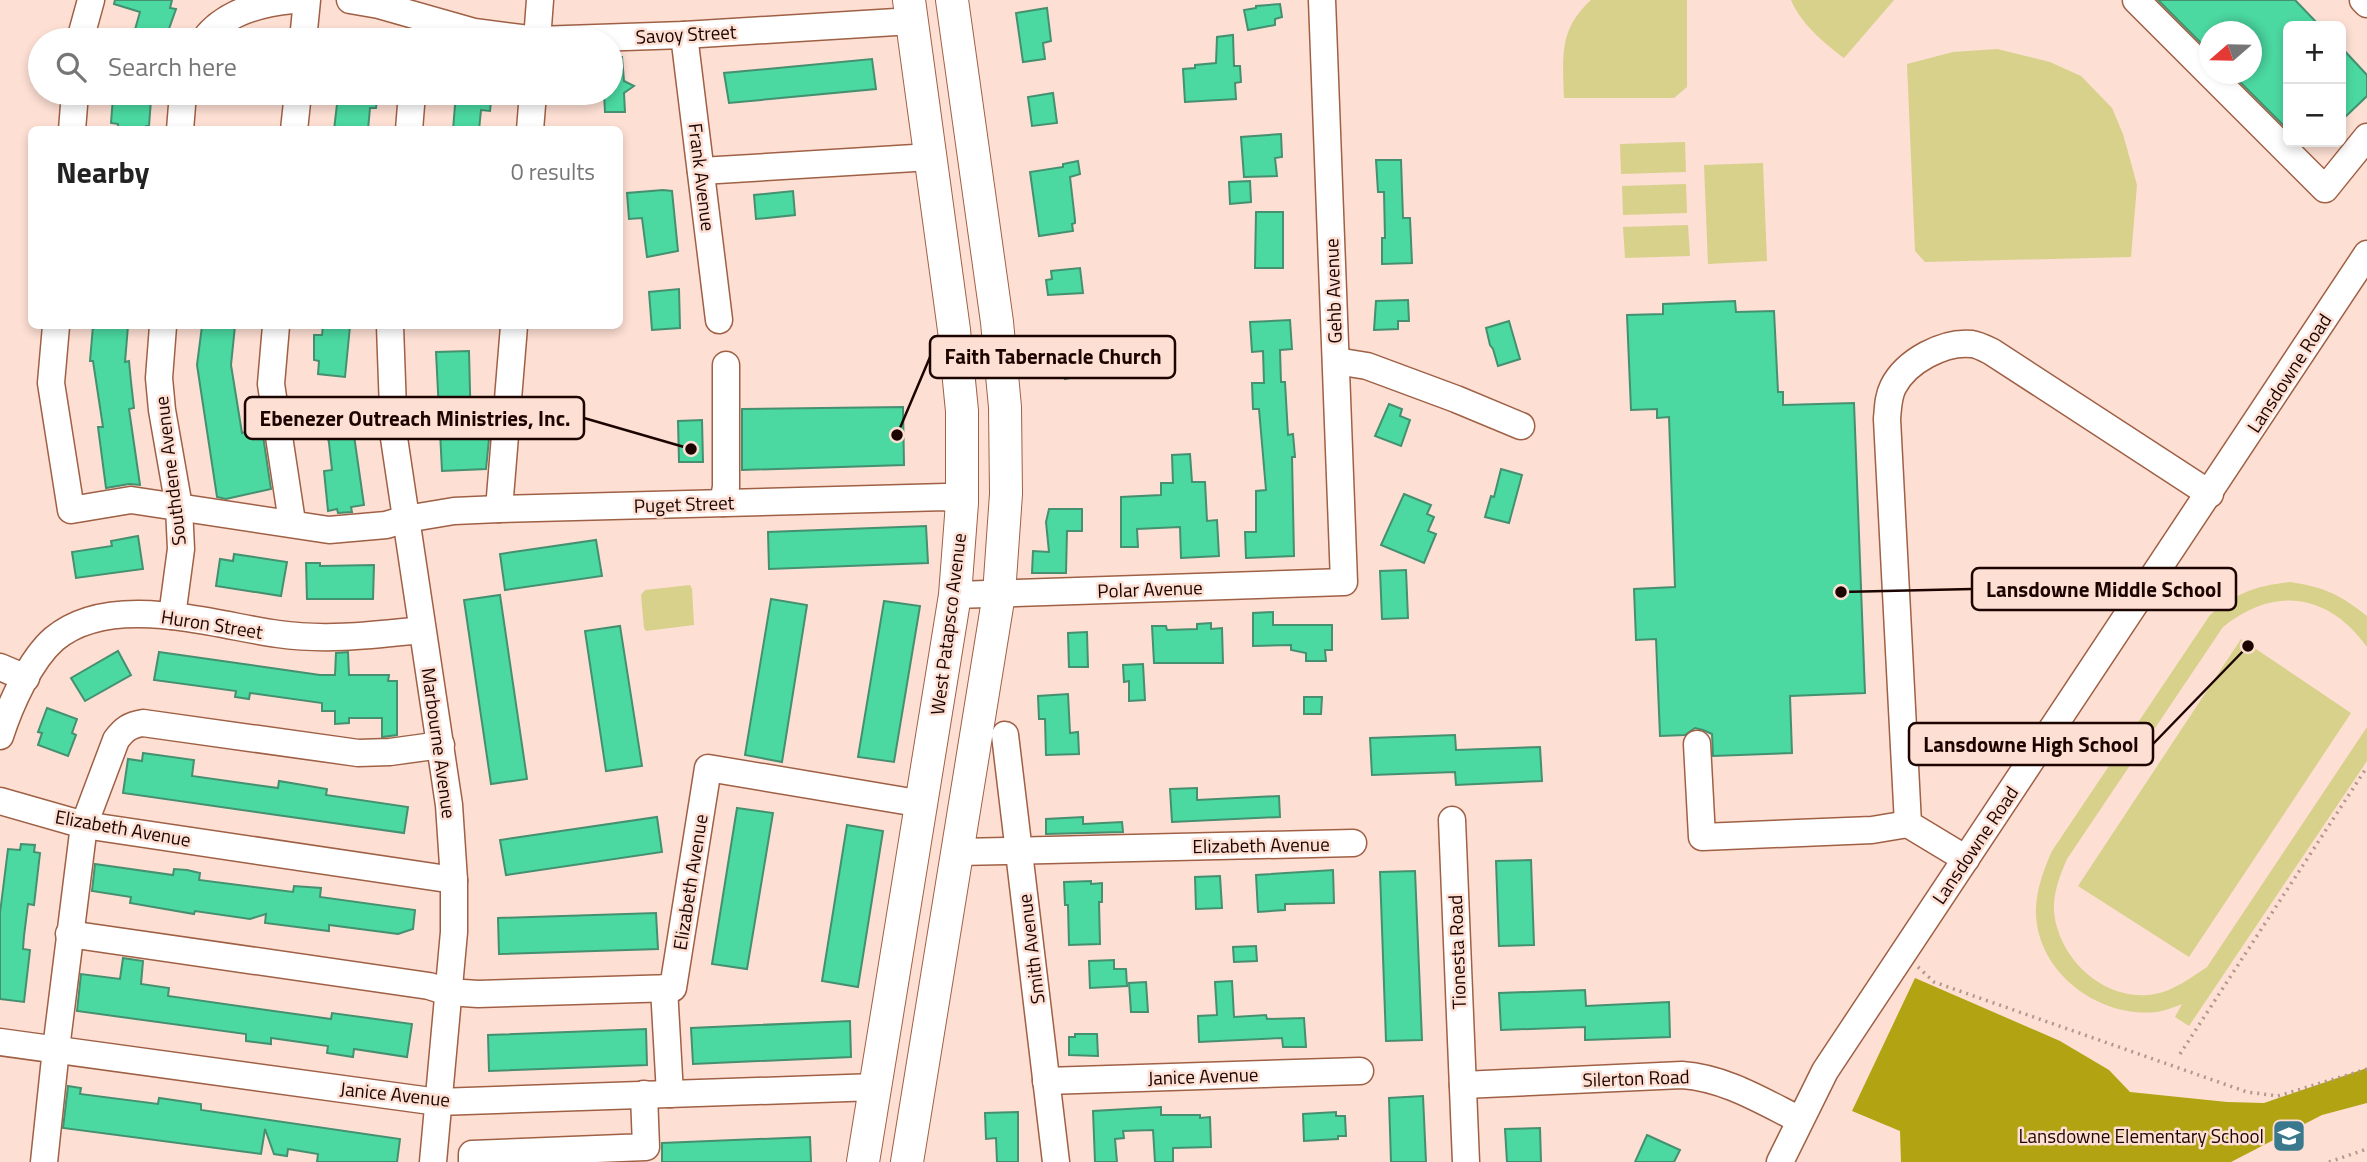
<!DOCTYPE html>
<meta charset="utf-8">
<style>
body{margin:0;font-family:"Titillium Web",sans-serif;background:#f2f2f2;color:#222}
.controls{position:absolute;right:21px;top:21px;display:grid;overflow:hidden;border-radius:10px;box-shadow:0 4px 10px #0003}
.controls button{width:63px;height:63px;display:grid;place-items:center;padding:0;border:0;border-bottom:2px solid #e0e0e0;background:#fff;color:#222;font:35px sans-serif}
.compass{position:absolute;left:2199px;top:21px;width:63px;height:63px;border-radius:50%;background:#fff;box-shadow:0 4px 10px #0003;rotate:250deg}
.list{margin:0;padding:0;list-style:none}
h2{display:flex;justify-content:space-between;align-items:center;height:91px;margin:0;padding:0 28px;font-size:30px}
h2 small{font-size:23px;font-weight:400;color:#767676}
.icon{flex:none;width:38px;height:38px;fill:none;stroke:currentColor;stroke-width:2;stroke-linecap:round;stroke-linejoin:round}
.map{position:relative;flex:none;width:2367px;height:1162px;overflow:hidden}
.search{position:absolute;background:#fff;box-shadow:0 4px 10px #0003;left:28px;top:28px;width:595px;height:77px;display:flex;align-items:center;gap:18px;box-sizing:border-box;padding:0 24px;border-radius:38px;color:#767676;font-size:26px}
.panel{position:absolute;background:#fff;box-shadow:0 4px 10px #0003;left:28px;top:126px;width:595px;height:203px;border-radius:10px}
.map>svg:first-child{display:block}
.green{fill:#d7d18c}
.forest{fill:#b1a312}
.building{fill:#4bd8a1;stroke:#449070;stroke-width:2}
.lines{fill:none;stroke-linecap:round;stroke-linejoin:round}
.minor-casing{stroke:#9f6045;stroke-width:29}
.major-casing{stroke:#9f6045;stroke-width:34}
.path{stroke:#b2978d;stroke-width:3.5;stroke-dasharray:2 5;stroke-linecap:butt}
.minor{stroke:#fff;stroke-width:26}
.major{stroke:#fff;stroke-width:32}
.labels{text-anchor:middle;stroke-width:5;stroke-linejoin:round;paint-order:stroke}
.street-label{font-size:19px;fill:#1c0500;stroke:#fddfd3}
.poi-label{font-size:19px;fill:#1c0500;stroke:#fddfd3;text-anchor:end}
.leader{fill:none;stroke:#1c0500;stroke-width:2.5}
.callout-dot{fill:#1c0500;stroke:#fddfd3;stroke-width:2.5}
.callout{fill:#fddfd3;stroke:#1c0500;stroke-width:2.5}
.callout-label{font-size:21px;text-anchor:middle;font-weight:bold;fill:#1c0500}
</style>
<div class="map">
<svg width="2367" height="1162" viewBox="0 0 2367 1162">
<rect width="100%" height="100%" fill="#fddfd3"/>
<g class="green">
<path d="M1591 0H1687V87L1674 98H1564C1563 57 1558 30 1591 0Z"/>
<path d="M1791 0H1894L1844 58C1824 43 1801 24 1791 0Z"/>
<path d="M1997 49 2050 62 2081 76 2112 108 2123 134 2137 185 2131 257 1925 262 1915 251 1907 64 1953 52Z"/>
<path d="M1685 142 1686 172 1621 174 1620 144Z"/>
<path d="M1763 163 1767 261 1708 264 1704 165Z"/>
<path d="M1686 184 1687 213 1623 215 1622 186Z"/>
<path d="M1688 225 1690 256 1625 258 1623 227Z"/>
<path d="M2291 582C2326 588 2339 594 2367 616V647C2329 594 2275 585 2223 627L2067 859C2060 875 2053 893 2054 911 2058 959 2105 1003 2155 994 2173 991 2192 977 2207 967L2367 727V761L2189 1026 2175 1017 2182 1004C2174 1007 2165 1011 2156 1012 2097 1018 2034 970 2036 908 2037 887 2044 869 2052 851L2210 615C2238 592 2256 586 2291 582Z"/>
<path d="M690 585 692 589 694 625 646 631 644 628 641 595 645 590Z"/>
<path d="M2241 639 2351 713 2189 957 2078 886Z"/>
</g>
<path class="forest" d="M1915 978 2060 1041 2109 1070 2130 1092 2227 1102 2264 1103 2367 1068V1103L2322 1115 2231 1162H1901L1900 1131 1852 1111Z"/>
<g class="building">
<path d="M115 0H172L170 8 176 9 165 40H132L140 12 114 4Z"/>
<path d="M2158 0H2295L2320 26H2288V130L2232 74H2251V32H2209V51Z"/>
<path d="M1280 4 1282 17 1275 19V25L1248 30 1244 10 1256 8V6Z"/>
<path d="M1047 8 1051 41 1043 43 1045 59 1023 62 1016 13Z"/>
<path d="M1233 35 1234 66H1240L1241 82 1235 83 1236 99 1185 102 1183 69 1195 68V65L1216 63 1217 37Z"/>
<path d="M2341 47 2367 75V96L2341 121Z"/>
<path d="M622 57 624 81 634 86 624 93 625 112H605L604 93H611V58Z"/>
<path d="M872 59 876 89 729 103 724 73Z"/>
<path d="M332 93H378L376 108H370L368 130H334L337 104Z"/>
<path d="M456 93H492L490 111 481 110 479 130H453Z"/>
<path d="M1053 93 1057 123 1032 126 1028 97Z"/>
<path d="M113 97 151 100 149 126H146L145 130H118V124L111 123Z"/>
<path d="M1281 134 1282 157 1275 158 1277 176 1244 177 1241 137Z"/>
<path d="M1376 160H1401L1403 218H1410L1412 263 1382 264V238H1385L1384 192H1378Z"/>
<path d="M1078 161 1080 174 1070 177 1075 220V223L1072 224 1073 231 1039 236 1030 172 1063 167V164Z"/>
<path d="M1250 181 1251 202 1230 204 1229 182Z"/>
<path d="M663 190 672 191 678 251 647 257 642 218 629 219 627 193Z"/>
<path d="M793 191 795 215 756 219 754 195Z"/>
<path d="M1256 212H1283V268H1255Z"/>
<path d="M1080 268 1083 293 1048 295 1046 280 1052 279 1051 271Z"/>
<path d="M679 289 680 328 652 330 649 292Z"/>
<path d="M1408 300 1409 321H1398V329L1374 330 1376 301Z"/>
<path d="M1735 301 1736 312 1774 311 1778 392H1783V405L1854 403 1865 693 1790 696 1792 753 1713 756 1712 734 1703 730 1695 728 1685 735 1660 736 1656 639 1636 640 1634 589 1675 587 1669 417 1657 418V409L1631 410 1627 315 1663 314V304Z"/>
<path d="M1290 320 1292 349 1280 350 1281 382H1285L1288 435 1293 434 1295 457H1292L1294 556 1246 558 1245 532H1256V491L1266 490 1259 409H1253L1252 383H1264L1263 351 1252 352 1250 322Z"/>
<path d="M1509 321 1520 359 1498 366 1493 349 1490 345 1486 328Z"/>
<path d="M93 326H128L125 362 129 361 131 382 134 408 129 409 140 485 129 484 106 488 98 427H103L93 361H90Z"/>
<path d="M202 326H235L231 365 242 433 262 429 271 489 226 499 217 497 197 365Z"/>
<path d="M323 326H350L345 377 318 374 319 361 314 360V335H322Z"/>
<path d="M1081 347 1085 375 1065 379 1063 363 1055 364 1053 351Z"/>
<path d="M469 351 471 430 490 429 486 469 442 471 436 352Z"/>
<path d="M349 401 364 505 351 507 352 512 338 513 337 509 328 511 324 471 332 470 329 443 327 433 319 434 315 406Z"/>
<path d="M1389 404 1402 409 1400 416 1410 420 1401 446 1375 436Z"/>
<path d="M903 407 904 465 742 470V409Z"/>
<path d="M702 420 703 462H679L678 421Z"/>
<path d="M1190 454 1192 482H1205L1207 521 1217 520 1219 556 1181 558 1180 527 1137 529 1138 547H1121V497L1161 495V483H1173L1172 455Z"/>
<path d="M1501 469 1522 475 1509 523 1485 517 1491 496 1494 497Z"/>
<path d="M1404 494 1431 505 1427 514 1434 517 1428 531 1436 534 1424 563 1381 545Z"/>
<path d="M1049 509H1082V531H1067L1066 573H1032L1033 551 1049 552 1046 522Z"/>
<path d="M926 526 928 563 769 569 768 532Z"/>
<path d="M138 536 143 569 76 578 72 552 112 546 111 541Z"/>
<path d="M596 540 602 576 505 590 500 554Z"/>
<path d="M234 554 287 562 281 596 216 586 220 559 233 561Z"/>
<path d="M306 563H320V566L374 565 373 599H307Z"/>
<path d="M1406 570 1408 618 1382 619 1380 571Z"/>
<path d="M500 595 527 779 491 784 464 600Z"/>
<path d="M771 599 807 605 782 762 745 755Z"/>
<path d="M884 601 920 606 894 762 858 757Z"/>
<path d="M1273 612V625H1332V650H1325L1326 661H1306V653L1291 650V645L1253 646V613Z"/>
<path d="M1211 623V629L1222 628 1223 663H1154L1152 626H1166L1167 630 1197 629V624Z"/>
<path d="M620 626 642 766 606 771 585 631Z"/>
<path d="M1087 632 1088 667H1069L1068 633Z"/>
<path d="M118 651 131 675 85 701 71 678Z"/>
<path d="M159 652 320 675H335L336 653 348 652 349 675H389L388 681H397V735L382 737V718H349V723L335 724V711H322V703L250 693 249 699 235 697 236 691 154 680Z"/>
<path d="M1143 664 1145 700 1129 701V681L1124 682 1123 665Z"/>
<path d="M1068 694 1070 733 1078 732 1079 754 1046 755 1045 719H1039L1038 696Z"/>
<path d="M1304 697H1322L1321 714H1304Z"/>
<path d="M47 708 77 719 72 733 76 735 68 756 38 745 42 733 38 732Z"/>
<path d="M1455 735 1456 750 1540 747 1542 781 1456 785 1455 772 1372 775 1370 738Z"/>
<path d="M143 753 194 760 192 776 278 788 279 781 327 789 326 795 408 807 404 833 123 793 128 759 142 761Z"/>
<path d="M1197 788V800L1279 796 1280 817 1172 822 1170 789Z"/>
<path d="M737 808 773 813 747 969 712 964Z"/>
<path d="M657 817 662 852 506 875 500 840Z"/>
<path d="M1083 817V824L1122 822 1123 832 1046 834V819Z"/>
<path d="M847 825 883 831 858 987 822 981Z"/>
<path d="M21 844 35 845 34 852 40 853 34 905 28 904 24 936 23 949 30 950 24 1002 0 999V913L8 849 20 850Z"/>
<path d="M1531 860 1534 945 1499 946 1496 861Z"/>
<path d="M95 864 173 875 174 869 187 870 200 873 199 880 293 892 294 886 321 888 320 897 415 910 413 929 398 934 329 925V931L265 923 266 914 250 919 195 911 194 914 130 903 131 897 92 891Z"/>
<path d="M1333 870 1334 903 1285 904V910L1258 912 1256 875Z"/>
<path d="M1415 871 1422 1040 1386 1041 1380 872Z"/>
<path d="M1220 876 1222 908 1196 909 1195 877Z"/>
<path d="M1091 881V884L1102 883V902H1099L1100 944 1069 945 1068 905H1065L1064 882Z"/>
<path d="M656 913 658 949 499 954 498 918Z"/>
<path d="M1256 946 1257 961 1234 962 1233 947Z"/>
<path d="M123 958 143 961 141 984 169 988 168 996 331 1019 332 1013 412 1024 407 1057 354 1049 353 1057 327 1053 328 1046 271 1038V1044L246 1041V1034L77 1011 81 974 120 979Z"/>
<path d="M1114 960V969H1126L1127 986 1090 988 1089 961Z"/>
<path d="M1232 981 1234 1017 1266 1015 1267 1019 1304 1018 1306 1047H1283L1282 1038 1199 1042 1198 1016 1217 1015 1215 982Z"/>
<path d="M1146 982 1148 1012H1131L1129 983Z"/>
<path d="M1585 990 1586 1006 1669 1002 1670 1037 1585 1040V1027L1501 1030 1499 993Z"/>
<path d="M850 1021 851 1057 693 1064 691 1028Z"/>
<path d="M646 1029 647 1065 489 1071 488 1035Z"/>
<path d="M1075 1034H1097L1098 1056 1069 1055V1037H1075Z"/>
<path d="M68 1086 81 1088 80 1094 158 1104 159 1098 201 1104V1110L400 1139 397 1162H317L318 1154 288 1149 287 1156 274 1154 265 1129 261 1154 63 1128Z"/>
<path d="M1423 1096 1426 1162H1391L1389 1098Z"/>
<path d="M1161 1107V1115H1200V1118L1210 1117 1211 1147 1173 1148V1162H1155L1153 1130 1123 1131 1124 1138 1115 1139 1117 1162H1095L1093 1111Z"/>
<path d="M1018 1112V1162H997L996 1138 986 1139 985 1113Z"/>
<path d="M1336 1112V1116H1345L1346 1136H1338V1139L1304 1141 1303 1114Z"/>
<path d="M1540 1128 1541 1162H1507L1505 1129Z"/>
<path d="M1647 1135 1680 1150 1674 1162H1635Z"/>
<path d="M810 1137 811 1162H662V1143Z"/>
</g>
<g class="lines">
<defs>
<g id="minor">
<path d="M350 0 379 5 474 32 537 40 684 35 912 21"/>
<path d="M2136 0 2325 189 2367 137"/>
<path d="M2363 0 2367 4"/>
<path d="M684 35 719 320"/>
<path d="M80 40 91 0"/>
<path d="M204 40C224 13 260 3 293 0"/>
<path d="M303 40 307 0"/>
<path d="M537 40 540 0"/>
<path d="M72 130 75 93"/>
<path d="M180 130 183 93"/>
<path d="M294 130 298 93"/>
<path d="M409 130 412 93"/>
<path d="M530 130 533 93"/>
<path d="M701 171 931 157"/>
<path d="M56 326 51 383 71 510 131 500 329 530 386 525 406 519 454 511 499 509 946 497 962 503"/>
<path d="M163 326 159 378 162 410 179 507 181 549 172 616"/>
<path d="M276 326 271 384 292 522"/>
<path d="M390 326 394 438 449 805 454 880V932L433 1162"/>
<path d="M1336 361 1367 366 1456 399 1521 426"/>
<path d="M723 503 726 487V365"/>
<path d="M499 509 514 326"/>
<path d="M955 595 1344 582 1322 0"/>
<path d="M0 667 26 678"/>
<path d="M1005 735 1056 1162"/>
<path d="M0 736C10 705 30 660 54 639 111 591 213 625 278 634 327 641 373 635 422 630"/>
<path d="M1697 744 1702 837 1872 830 1908 824"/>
<path d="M0 801 84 825 454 880"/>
<path d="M1452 820 1466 1162"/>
<path d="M958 852 1353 843"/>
<path d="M1966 859 1908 824 1887 419C1888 408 1888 397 1893 387 1906 361 1944 341 1972 344 1979 345 1986 349 1992 352L2210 494"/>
<path d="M69 934 429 986 448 992 478 994 673 988 708 768 923 804"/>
<path d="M664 988 670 1094"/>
<path d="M0 1042 438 1102 876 1087"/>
<path d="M1046 1081 1360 1071"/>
<path d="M1463 1085 1682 1075C1725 1078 1762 1101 1800 1120"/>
<path d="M44 1162 56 1049 84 825 116 740C124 729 130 725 143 723L358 753 390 752 441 745"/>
<path d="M472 1162V1154L646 1147 644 1094"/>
<path d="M1780 1162 1825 1071 2367 254"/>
</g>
<g id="major">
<path d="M863 1162 955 595 962 503V411L954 330 909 0"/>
<path d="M907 1162 999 594 1006 494 1005 407 997 322 952 0"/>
</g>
</defs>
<use href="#minor" class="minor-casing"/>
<use href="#major" class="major-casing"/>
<g class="path">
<path d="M1918 967 1934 982 2247 1092 2278 1096 2367 1069"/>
<path d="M2180 1054 2367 767"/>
<path d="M2329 1162 2367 1149"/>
</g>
<use href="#minor" class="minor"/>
<use href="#major" class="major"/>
</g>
<defs>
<symbol id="school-square" viewBox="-11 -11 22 22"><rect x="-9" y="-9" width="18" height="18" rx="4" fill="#3a788e" stroke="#fddfd3"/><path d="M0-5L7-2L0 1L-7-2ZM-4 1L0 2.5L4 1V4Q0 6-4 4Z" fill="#fff"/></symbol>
</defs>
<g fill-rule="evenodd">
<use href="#school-square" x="2270" y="1117" width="38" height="38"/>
</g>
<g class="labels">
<g class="street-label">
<text transform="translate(686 34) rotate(-3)" y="7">Savoy Street</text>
<text transform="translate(702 177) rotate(83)" y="7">Frank Avenue</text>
<text transform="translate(1333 291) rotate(-92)" y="7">Gehb Avenue</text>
<text transform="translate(2289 373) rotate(-57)" y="7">Lansdowne Road</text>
<text transform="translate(170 471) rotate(-97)" y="7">Southdene Avenue</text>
<text transform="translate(684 504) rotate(-2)" y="7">Puget Street</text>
<text transform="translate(1150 589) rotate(-2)" y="7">Polar Avenue</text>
<text transform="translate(212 624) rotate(9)" y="7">Huron Street</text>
<text transform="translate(948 624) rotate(-83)" y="7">West Patapsco Avenue</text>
<text transform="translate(439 743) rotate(82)" y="7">Marbourne Avenue</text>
<text transform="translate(123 828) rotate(10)" y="7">Elizabeth Avenue</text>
<text transform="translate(1261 845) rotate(-1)" y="7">Elizabeth Avenue</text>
<text transform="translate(1975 845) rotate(-56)" y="7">Lansdowne Road</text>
<text transform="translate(690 882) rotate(-81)" y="7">Elizabeth Avenue</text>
<text transform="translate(1031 949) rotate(-97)" y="7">Smith Avenue</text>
<text transform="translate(1457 952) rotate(-92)" y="7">Tionesta Road</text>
<text transform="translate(1203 1076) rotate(-2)" y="7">Janice Avenue</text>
<text transform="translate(1636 1078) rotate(-2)" y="7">Silerton Road</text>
<text transform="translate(395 1094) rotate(6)" y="7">Janice Avenue</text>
</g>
<g class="poi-label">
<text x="2264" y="1143">Lansdowne Elementary School</text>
</g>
</g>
<path class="leader" d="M897 435L930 357M691 449L584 418M1841 592L1972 589M2248 646L2153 744"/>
<g class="callout-dot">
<circle cx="897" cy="435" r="7"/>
<circle cx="691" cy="449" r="7"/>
<circle cx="1841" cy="592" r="7"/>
<circle cx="2248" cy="646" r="7"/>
</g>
<g class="callout">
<rect x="930" y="336" width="245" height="42" rx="7"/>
<rect x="245" y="397" width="339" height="42" rx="7"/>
<rect x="1972" y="568" width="264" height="42" rx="7"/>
<rect x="1909" y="723" width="244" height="42" rx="7"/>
</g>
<g class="callout-label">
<text x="1053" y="364">Faith Tabernacle Church</text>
<text x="415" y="426">Ebenezer Outreach Ministries, Inc.</text>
<text x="2104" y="597">Lansdowne Middle School</text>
<text x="2031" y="752">Lansdowne High School</text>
</g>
</svg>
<div class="controls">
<button>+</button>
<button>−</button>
</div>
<svg class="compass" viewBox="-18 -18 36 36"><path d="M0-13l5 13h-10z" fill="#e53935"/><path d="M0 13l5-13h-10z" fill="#767676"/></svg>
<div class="search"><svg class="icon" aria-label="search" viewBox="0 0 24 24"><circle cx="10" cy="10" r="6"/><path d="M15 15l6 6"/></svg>Search here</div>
<section class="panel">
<h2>Nearby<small>0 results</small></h2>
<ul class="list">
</ul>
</section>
</div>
